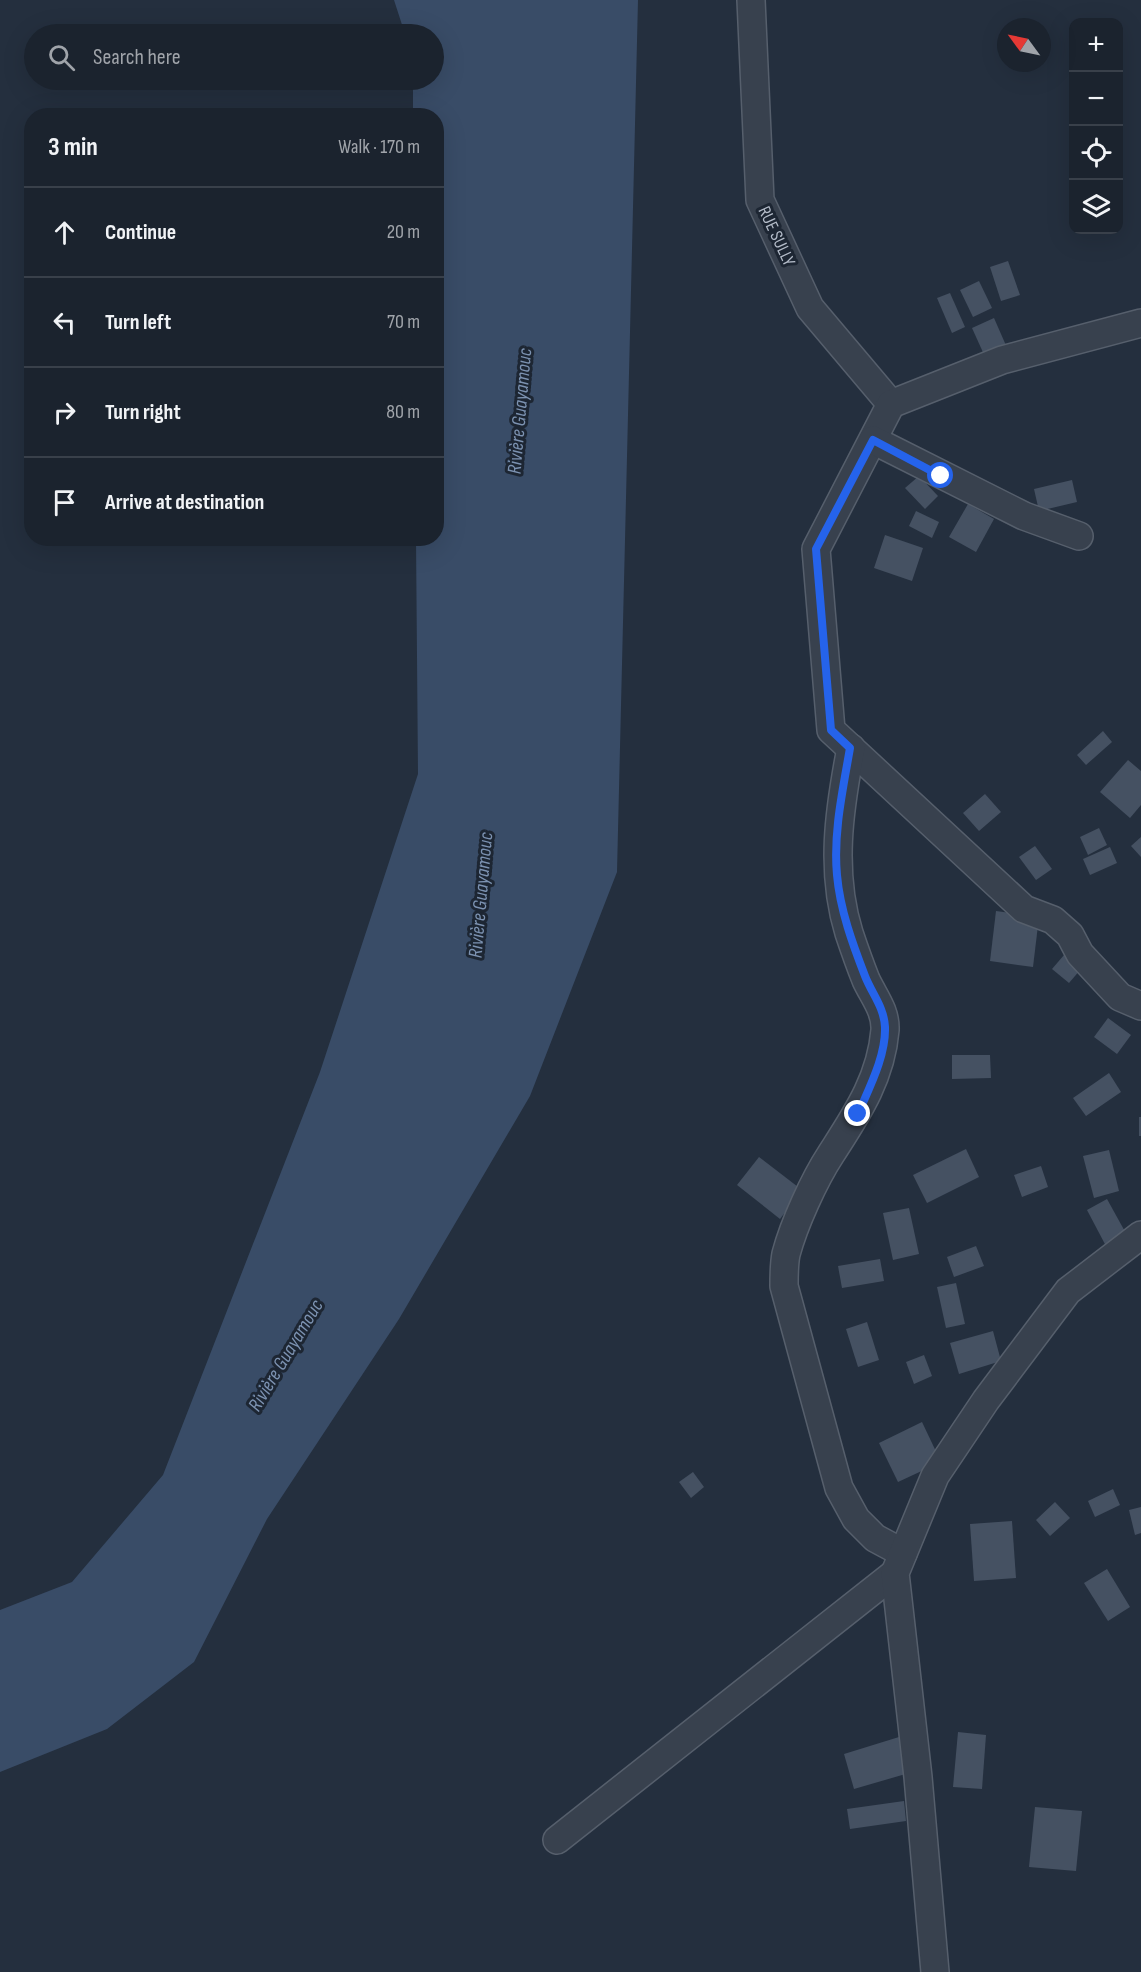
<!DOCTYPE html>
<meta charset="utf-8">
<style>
body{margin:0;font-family:"Sofia Sans Condensed",sans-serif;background:#282f3a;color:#f1f3f6}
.controls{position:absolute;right:18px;top:18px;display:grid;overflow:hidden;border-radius:12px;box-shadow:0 6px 24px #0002}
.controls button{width:54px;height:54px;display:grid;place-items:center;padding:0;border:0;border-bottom:2px solid #39404a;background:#1b232e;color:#f1f3f6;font:30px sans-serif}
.compass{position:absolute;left:997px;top:18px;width:54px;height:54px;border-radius:50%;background:#1b232e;box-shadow:0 6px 24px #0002;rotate:303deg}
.stop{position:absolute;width:18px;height:18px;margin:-14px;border:4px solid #2563eb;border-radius:50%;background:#fff}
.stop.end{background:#2563eb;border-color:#fff;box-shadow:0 2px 6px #0008}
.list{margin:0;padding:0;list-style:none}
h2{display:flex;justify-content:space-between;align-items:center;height:78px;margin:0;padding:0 24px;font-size:26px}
h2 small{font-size:20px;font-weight:400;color:#a0a4aa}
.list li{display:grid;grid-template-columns:39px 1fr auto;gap:18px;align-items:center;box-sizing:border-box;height:90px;padding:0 24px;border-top:2px solid #39404a}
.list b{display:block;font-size:22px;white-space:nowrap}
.list em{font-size:20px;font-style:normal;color:#a0a4aa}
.icon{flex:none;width:33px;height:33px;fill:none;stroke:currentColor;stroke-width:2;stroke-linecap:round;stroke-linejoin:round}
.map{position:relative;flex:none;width:1141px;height:1972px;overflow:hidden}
.search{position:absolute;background:#1b232e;box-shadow:0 6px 24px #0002;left:24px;top:24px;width:420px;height:66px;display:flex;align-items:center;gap:15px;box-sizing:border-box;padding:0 21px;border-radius:33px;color:#a0a4aa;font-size:22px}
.panel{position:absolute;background:#1b232e;box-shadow:0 6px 24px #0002;left:24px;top:108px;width:420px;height:438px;border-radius:24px}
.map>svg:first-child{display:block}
.water{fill:#394c67}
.building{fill:#455162}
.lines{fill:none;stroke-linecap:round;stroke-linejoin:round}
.street-casing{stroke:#565f6c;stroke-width:30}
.street{stroke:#38414e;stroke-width:27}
.route{stroke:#2563eb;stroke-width:8}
.labels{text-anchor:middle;stroke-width:6;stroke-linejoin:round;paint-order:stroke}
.street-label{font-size:18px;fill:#b4bcc9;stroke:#1d2633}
.water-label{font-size:20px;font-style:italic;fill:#7c92b1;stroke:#1d2633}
</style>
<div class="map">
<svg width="1141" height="1972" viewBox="0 0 1141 1972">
<rect width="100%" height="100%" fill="#242f3e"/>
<path class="water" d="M394 0H638L617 872 530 1096 399 1319 267 1519 194 1662 107 1729 0 1772V1610L72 1582 163 1475 320 1072 418 774 416 539 436 538V116L413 115V80H434V34H405Z"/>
<g class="building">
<path d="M1008 261 1020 295 1001 301 990 267Z"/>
<path d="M979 281 992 308 973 317 960 290Z"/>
<path d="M950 293 965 327 952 333 937 298Z"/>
<path d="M994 318 1008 350 986 359 972 328Z"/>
<path d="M919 476 938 496 925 509 905 488Z"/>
<path d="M1072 480 1077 502 1039 511 1034 489Z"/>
<path d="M968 504 994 519 976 552 949 537Z"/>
<path d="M916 511 939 522 932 538 909 526Z"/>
<path d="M885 535 923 548 912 581 874 568Z"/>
<path d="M1103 731 1112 742 1086 765 1077 755Z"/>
<path d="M1128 760 1141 771V805L1130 818 1100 792Z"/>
<path d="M985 794 1001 812 979 831 963 813Z"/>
<path d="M1099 828 1107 845 1088 855 1080 837Z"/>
<path d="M1141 837V857L1131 846Z"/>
<path d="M1035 846 1052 869 1036 880 1019 857Z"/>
<path d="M1110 847 1117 863 1090 875 1083 859Z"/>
<path d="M996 911 1039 917 1033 967 990 961Z"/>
<path d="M1064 955 1081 969 1069 983 1052 969Z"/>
<path d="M1108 1018 1131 1035 1117 1054 1094 1037Z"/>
<path d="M952 1055H990L991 1078 952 1079Z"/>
<path d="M1109 1073 1121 1092 1086 1116 1073 1098Z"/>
<rect x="1139" y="1117" width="2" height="19"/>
<path d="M966 1149 979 1177 927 1203 913 1175Z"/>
<path d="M1109 1150 1119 1191 1094 1198 1083 1156Z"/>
<path d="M759 1157 802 1190 780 1219 737 1185Z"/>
<path d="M1041 1166 1048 1187 1022 1197 1014 1175Z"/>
<path d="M1107 1199 1128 1237 1107 1248 1087 1210Z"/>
<path d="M909 1208 919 1254 893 1260 883 1213Z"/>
<path d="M976 1246 984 1266 954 1277 947 1257Z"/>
<path d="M880 1259 884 1281 842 1288 838 1266Z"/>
<path d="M956 1283 965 1324 946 1328 937 1287Z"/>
<path d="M867 1322 879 1360 858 1367 846 1329Z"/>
<path d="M993 1331 1001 1361 959 1374 950 1343Z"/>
<path d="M924 1355 932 1376 914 1384 906 1362Z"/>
<path d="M922 1422 941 1462 898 1482 879 1443Z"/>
<path d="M693 1472 704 1487 691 1498 679 1482Z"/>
<path d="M1113 1489 1120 1505 1095 1517 1088 1501Z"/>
<path d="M1055 1502 1070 1518 1050 1536 1036 1520Z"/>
<path d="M1141 1507V1533L1135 1535 1129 1510Z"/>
<path d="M1012 1521 1016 1578 974 1581 970 1524Z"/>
<path d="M1107 1569 1130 1607 1108 1621 1084 1583Z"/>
<path d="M958 1732 986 1735 982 1789 953 1787Z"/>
<path d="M899 1737 909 1773 854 1789 844 1754Z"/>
<path d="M904 1801 906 1821 850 1829 847 1809Z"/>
<path d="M1035 1807 1082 1811 1076 1871 1029 1867Z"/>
</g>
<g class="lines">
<defs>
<g id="street">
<path d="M751 0 760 200 810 308 891 404"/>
<path d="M1141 323 1002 360 891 404 816 549 831 730 1024 909 1053 920 1070 935 1080 954 1120 997 1141 1006"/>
<path d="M873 440 1024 516 1079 536"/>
<path d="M851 748C839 810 830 872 849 933 854 948 860 965 866 980 874 997 886 1011 885 1030 881 1079 856 1115 831 1154 814 1180 794 1224 786 1254 784 1264 784 1276 784 1286L839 1488 856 1519 875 1538 903 1553"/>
<path d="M557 1840 895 1573"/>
<path d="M935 1972 918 1777 895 1573 935 1476 986 1400 1068 1291 1141 1235"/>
</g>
</defs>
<use href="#street" class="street-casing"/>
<use href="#street" class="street"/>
</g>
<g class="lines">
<path class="route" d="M858 1114C869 1088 886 1056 885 1027 884 1007 872 994 865 976 853 945 840 910 837 875 833 833 843 789 850 748L831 730 816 549 873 440 941 476"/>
</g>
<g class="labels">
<g class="street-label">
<text transform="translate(777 236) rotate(65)" y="6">RUE SULLY</text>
</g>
<g class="water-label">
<text transform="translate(519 411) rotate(-85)" y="7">Rivière Guayamouc</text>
<text transform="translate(480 895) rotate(-85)" y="7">Rivière Guayamouc</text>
<text transform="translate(285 1355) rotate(-59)" y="7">Rivière Guayamouc</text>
</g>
</g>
</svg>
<div class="controls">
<button>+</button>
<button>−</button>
<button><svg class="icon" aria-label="locate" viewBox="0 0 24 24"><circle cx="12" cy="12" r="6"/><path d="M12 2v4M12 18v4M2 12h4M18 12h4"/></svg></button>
<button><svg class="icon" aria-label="layers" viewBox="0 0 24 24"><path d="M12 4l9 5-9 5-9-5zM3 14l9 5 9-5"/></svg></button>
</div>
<svg class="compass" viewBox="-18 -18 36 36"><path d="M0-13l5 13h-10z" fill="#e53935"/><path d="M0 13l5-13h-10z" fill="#a0a4aa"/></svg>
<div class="stop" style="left:941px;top:476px"></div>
<div class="stop end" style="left:858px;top:1114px"></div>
<div class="search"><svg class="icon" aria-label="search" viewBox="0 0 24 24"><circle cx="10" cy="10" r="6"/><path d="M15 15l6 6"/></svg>Search here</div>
<section class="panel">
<h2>3 min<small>Walk · 170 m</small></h2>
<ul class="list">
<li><svg class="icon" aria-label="ahead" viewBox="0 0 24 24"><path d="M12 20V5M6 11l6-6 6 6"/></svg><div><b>Continue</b></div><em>20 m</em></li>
<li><svg class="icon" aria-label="left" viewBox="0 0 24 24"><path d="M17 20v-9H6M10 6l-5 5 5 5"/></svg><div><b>Turn left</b></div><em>70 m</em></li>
<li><svg class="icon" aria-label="right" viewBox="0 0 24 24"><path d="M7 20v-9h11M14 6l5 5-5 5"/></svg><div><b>Turn right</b></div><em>80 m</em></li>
<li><svg class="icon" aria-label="arrive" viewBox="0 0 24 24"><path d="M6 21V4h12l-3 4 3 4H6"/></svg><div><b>Arrive at destination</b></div></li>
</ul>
</section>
</div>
